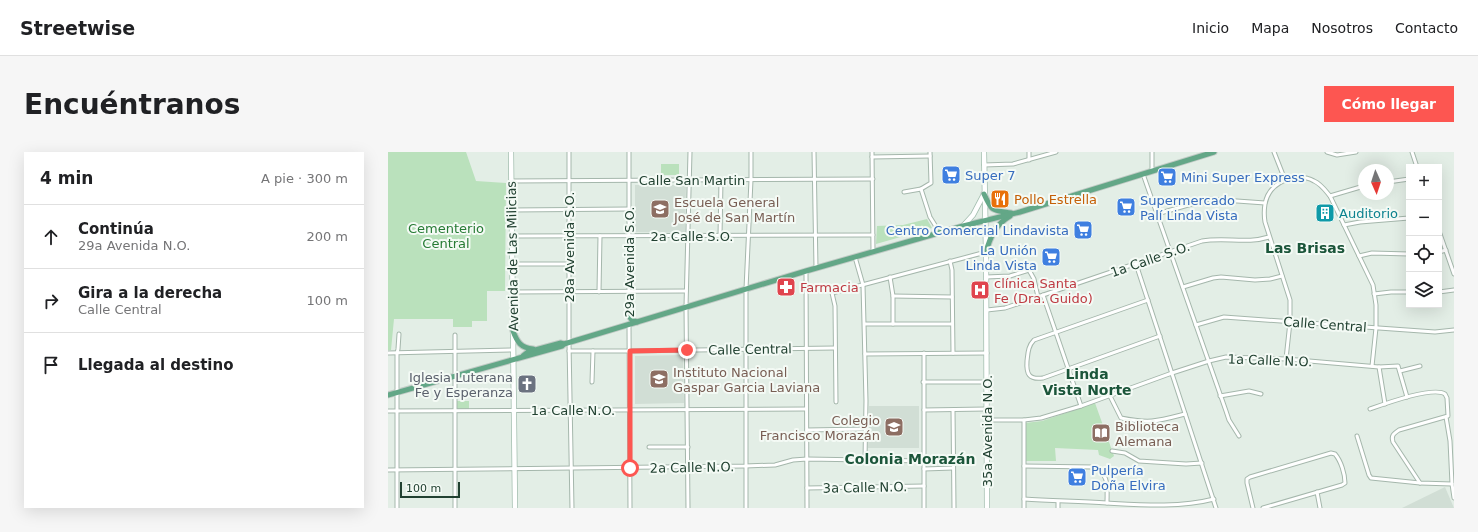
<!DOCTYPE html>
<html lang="es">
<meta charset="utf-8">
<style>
body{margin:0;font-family:"DejaVu Sans",sans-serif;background:#f6f6f6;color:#202124}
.controls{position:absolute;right:12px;top:12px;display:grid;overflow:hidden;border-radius:0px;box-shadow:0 4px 16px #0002}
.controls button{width:36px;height:36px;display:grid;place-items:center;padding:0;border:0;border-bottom:1px solid #e0e0e0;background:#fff;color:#202124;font:20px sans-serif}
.compass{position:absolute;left:970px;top:12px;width:36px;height:36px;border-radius:50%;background:#fff;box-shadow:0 4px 16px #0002;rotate:177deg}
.scale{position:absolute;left:12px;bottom:10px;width:60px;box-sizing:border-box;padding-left:4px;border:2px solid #214131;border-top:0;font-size:11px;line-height:14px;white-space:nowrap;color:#214131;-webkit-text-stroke:3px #f4faf5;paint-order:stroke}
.stop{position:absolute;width:12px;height:12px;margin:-9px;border:3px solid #fd5651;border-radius:50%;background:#fff}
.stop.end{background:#fd5651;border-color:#fff;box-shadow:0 1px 4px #0008}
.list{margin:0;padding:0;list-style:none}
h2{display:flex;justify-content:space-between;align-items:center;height:52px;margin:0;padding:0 16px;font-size:17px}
h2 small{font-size:13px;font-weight:400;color:#757577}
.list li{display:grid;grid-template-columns:26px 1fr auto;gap:12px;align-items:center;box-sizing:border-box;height:64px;padding:0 16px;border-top:1px solid #e0e0e0}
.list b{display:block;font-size:15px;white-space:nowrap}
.list p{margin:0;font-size:13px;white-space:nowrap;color:#757577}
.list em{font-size:13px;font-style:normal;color:#757577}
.icon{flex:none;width:22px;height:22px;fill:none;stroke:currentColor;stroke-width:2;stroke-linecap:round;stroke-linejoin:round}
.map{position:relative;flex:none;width:1066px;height:356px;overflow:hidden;border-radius:0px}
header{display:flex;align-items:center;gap:24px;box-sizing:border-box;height:56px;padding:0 20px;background:#fff;border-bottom:1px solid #e0e0e0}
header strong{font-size:19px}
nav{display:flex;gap:22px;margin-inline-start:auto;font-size:14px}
.intro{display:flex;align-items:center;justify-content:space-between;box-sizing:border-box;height:96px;padding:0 24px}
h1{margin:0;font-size:28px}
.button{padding:10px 18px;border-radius:0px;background:#fd5651;color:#fff;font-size:14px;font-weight:700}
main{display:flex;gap:24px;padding:0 24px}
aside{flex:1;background:#fff;border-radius:0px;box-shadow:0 4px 16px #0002}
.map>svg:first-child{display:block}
.built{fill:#d1ded5}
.green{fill:#bae1bc}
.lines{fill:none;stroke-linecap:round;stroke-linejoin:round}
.street-casing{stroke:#a5b7ac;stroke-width:5}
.secondary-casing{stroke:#a3beaf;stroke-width:6}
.primary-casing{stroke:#c1cac5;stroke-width:7}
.street{stroke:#fff;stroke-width:3}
.secondary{stroke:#fff;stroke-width:4.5}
.primary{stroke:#63a787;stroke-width:5}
.route{stroke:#fd5651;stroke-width:5}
.labels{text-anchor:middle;stroke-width:4;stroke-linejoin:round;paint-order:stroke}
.shop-label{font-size:13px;fill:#366cbe;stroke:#f4faf5;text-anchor:start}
.street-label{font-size:13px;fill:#214131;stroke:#f4faf5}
.food-label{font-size:13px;fill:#c56008;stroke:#f4faf5;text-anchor:start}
.education-label{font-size:13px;fill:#785e54;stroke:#f4faf5;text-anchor:start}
.culture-label{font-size:13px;fill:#0d838f;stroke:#f4faf5;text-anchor:start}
.park-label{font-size:13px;fill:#277b35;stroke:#f4faf5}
.health-label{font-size:13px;fill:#be3a42;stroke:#f4faf5;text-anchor:start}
.worship-label{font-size:13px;fill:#5b616d;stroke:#f4faf5;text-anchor:end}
.neighbourhood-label{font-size:14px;font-weight:bold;fill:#1b553a;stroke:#f4faf5}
</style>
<header>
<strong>Streetwise</strong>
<nav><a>Inicio</a><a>Mapa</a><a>Nosotros</a><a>Contacto</a></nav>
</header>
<div class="intro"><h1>Encuéntranos</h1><a class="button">Cómo llegar</a></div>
<main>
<aside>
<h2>4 min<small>A pie · 300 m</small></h2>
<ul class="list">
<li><svg class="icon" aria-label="ahead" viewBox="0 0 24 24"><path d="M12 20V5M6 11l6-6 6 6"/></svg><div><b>Continúa</b><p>29a Avenida N.O.</p></div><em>200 m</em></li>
<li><svg class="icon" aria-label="right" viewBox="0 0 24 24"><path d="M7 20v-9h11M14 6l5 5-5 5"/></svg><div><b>Gira a la derecha</b><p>Calle Central</p></div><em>100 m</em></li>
<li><svg class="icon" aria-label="arrive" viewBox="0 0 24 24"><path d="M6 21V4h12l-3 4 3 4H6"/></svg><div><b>Llegada al destino</b></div></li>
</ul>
</aside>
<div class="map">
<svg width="1066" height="356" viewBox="0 0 1066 356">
<rect width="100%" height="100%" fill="#e3eee6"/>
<g class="built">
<path d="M247 33H298L297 81 247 80Z"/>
<path d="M295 203 296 251 247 252V204Z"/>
<path d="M481 254H531V296H480Z"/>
<path d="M1057 335 1066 356H1014Z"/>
</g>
<g class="green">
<path d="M0 0H78L88 29 118 31 117 139H99V169H84V175H65V167H6L3 198H0Z"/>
<rect x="273" y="12" width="18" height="11"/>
<path d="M539 67 544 76 488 92 489 74 515 73Z"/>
<rect x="68" y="249" width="13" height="8"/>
<path d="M707 251 726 304 722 307 711 303 710 298 667 296 668 309H638L637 271 654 269Z"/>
</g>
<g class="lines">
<defs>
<g id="street">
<path d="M181 0V191L184 356"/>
<path d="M241 0V164"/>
<path d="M426 0 428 116"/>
<path d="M484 0 485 100"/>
<path d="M641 0V8"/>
<path d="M764 0V19"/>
<path d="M886 0 897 28"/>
<path d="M939 0 949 3 968 0"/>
<path d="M1024 0 1029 15"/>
<path d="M484 5 542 4"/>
<path d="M596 13 625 12 668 0"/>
<path d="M755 22 838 259 841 268 851 284"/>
<path d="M123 29 485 27"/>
<path d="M1000 30 1021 27"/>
<path d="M533 37 542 65 547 73 549 81"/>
<path d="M516 40 533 37 543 31 542 0"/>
<path d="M942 44 976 34"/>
<path d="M124 58 241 57"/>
<path d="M769 62 821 47 877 51"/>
<path d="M956 73 972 70 1021 66"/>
<path d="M1051 79 1066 122"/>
<path d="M124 84 485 83"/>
<path d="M332 84 333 28"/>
<path d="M1051 100 1058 98"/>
<path d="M971 104 984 101 1021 102"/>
<path d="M467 105 475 133 478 249 477 308"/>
<path d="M562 109 564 118 565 201"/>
<path d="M124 112H181"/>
<path d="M748 112 828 356"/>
<path d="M418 119 419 356"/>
<path d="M502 125 505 144V172"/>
<path d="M598 125 622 124 641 118 646 127 650 145"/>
<path d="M795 135 825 126 833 125 867 128 882 127 894 124"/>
<path d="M124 140 298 139"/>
<path d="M211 140 212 84"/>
<path d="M1051 140 1066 138"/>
<path d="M986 142 1003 140H1021"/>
<path d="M655 143 693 254"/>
<path d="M505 144 564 145"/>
<path d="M760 148 646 188C640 194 640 201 639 209 638 222 641 228 655 226L772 184"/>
<path d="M599 158 617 156 814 89C837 85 859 92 881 85"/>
<path d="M241 172 242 356"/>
<path d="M477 172H564"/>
<path d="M808 173 836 165 1047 180 1066 178"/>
<path d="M181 199H241L447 196"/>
<path d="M0 201 125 198"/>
<path d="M536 201V356"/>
<path d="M477 202 599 201"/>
<path d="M898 207 902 170V148L877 70C876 64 876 58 877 52 881 30 908 19 926 29 933 32 937 38 942 44L985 133 988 153V176L984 214"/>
<path d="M991 215 997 252"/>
<path d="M1012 219 1032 214"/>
<path d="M204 230 205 199"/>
<path d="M535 230H599"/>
<path d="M722 244 733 266C762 272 770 269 797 262"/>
<path d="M832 244 861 239 873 242"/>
<path d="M448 250 447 154 444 141 598 100"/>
<path d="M982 257C996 252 1045 234 1057 242L1059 246 1060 264 1011 278C1005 282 1003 284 1005 290L1032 331"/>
<path d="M536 258 598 257"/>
<path d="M565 258 566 356"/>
<path d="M0 259 418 257"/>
<path d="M1058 265 1062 289 1064 332 1066 346"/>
<path d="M599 268H636L653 266 693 254 784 221 821 209 838 205 898 207 991 215 1010 214 1019 245"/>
<path d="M636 268V356"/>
<path d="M419 278 478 277"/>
<path d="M969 284 981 323 983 326 1032 331 1064 332"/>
<path d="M261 295H300"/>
<path d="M724 299 737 301 751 309 798 312 814 311"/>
<path d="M636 314 705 315C722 322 719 335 719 351"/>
<path d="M536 317 565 316"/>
<path d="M0 318 357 314 387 313 405 308 419 307 536 309"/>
<path d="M419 336 536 334"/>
<path d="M929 340 932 356"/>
<path d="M636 347C664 349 691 349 719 351 754 353 791 356 826 347"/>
<path d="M9 356V201L10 197 11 182"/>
<path d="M67 356V183"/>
<path d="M300 356 298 155 302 0"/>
<path d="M358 356V137L363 28V0"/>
<path d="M670 356V350"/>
<path d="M865 356 859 331V327L862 325 943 301 947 302C953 309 957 322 957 331L954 333 875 356"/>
</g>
<g id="secondary">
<path d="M123 0 127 356"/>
<path d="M596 0 598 100 599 356"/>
<path d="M575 74 585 63 595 44"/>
</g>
<g id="primary">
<path d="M596 42C604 60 604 58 623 61"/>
<path d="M598 100C602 85 608 72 622 64"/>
<path d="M241 164 244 168 249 170"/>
<path d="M125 179C129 190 133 196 145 197"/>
<path d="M135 204 140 200 173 191 176 192"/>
<path d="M0 243 174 194 176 192 418 119 575 74 632 60 826 0"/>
</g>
</defs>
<use href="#street" class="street-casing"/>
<use href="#secondary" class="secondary-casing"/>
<use href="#primary" class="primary-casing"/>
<use href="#street" class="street"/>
<use href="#secondary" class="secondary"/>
<use href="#primary" class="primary"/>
</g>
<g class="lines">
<path class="route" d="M242 316V199L299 198"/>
</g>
<defs>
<symbol id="supermarket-square" viewBox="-11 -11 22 22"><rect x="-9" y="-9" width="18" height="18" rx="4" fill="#3f7fe0" stroke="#f4faf5"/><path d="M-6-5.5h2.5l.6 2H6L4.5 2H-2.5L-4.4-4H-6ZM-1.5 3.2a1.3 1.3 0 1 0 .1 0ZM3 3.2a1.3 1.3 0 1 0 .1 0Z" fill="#fff"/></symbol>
<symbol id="restaurant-square" viewBox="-11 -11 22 22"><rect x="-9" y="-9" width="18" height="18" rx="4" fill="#e8710a" stroke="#f4faf5"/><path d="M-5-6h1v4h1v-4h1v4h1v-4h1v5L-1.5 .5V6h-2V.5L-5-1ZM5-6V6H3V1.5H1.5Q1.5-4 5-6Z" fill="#fff"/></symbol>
<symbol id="school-square" viewBox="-11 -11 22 22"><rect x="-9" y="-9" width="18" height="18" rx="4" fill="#8d6e63" stroke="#f4faf5"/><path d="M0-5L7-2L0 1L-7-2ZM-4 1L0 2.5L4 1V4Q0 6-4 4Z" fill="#fff"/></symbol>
<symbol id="building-square" viewBox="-11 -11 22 22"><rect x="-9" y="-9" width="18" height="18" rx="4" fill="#0f9aa8" stroke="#f4faf5"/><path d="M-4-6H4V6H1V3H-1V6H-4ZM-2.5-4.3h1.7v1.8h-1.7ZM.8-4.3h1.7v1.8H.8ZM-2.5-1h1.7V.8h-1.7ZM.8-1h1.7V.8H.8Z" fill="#fff"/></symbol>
<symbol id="pharmacy-square" viewBox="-11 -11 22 22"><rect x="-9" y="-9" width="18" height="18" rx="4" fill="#e0444e" stroke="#f4faf5"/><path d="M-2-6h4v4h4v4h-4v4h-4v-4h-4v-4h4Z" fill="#fff"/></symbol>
<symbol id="hospital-square" viewBox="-11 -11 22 22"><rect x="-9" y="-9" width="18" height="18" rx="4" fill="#e0444e" stroke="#f4faf5"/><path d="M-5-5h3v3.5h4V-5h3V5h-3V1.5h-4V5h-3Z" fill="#fff"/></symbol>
<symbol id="church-square" viewBox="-11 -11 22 22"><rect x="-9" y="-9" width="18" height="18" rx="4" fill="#6b7280" stroke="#f4faf5"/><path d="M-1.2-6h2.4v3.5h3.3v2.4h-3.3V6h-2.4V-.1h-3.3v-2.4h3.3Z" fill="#fff"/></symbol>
<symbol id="library-square" viewBox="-11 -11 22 22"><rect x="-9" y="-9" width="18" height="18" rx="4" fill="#8d6e63" stroke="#f4faf5"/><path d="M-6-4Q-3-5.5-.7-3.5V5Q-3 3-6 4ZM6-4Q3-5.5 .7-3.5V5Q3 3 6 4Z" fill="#fff"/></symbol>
</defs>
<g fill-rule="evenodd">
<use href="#supermarket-square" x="552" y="12" width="22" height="22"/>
<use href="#supermarket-square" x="768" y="14" width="22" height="22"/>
<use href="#restaurant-square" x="601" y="36" width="22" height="22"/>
<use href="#supermarket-square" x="727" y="44" width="22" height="22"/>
<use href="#school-square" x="261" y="46" width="22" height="22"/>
<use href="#building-square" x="926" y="50" width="22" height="22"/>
<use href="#supermarket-square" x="684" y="67" width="22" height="22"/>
<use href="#supermarket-square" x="652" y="94" width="22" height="22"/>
<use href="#pharmacy-square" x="387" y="124" width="22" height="22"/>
<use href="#hospital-square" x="581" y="127" width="22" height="22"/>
<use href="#school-square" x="260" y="216" width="22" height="22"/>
<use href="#church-square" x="128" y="221" width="22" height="22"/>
<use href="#school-square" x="495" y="264" width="22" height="22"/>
<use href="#library-square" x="702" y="270" width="22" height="22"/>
<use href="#supermarket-square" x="678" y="314" width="22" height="22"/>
</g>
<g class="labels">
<g class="shop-label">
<text x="577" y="28">Super 7</text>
<text x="793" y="30">Mini Super Express</text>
<text x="752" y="53">Supermercado<tspan x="752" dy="15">Palí Linda Vista</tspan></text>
<text x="681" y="83" text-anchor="end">Centro Comercial Lindavista</text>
<text x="649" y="103" text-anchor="end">La Unión<tspan x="649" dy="15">Linda Vista</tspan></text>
<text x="703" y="323">Pulpería<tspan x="703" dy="15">Doña Elvira</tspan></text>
</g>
<g class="street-label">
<text x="304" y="33">Calle San Martin</text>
<text x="304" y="89">2a Calle S.O.</text>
<text transform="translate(181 95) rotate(-90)" y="5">28a Avenida S.O.</text>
<text transform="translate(124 104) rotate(-91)" y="5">Avenida de Las Milicias</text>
<text transform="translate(762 107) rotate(-19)" y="5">1a Calle S.O.</text>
<text transform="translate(241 110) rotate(-90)" y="5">29a Avenida S.O.</text>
<text transform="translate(937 172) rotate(4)" y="5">Calle Central</text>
<text transform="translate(362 197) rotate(-1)" y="5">Calle Central</text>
<text transform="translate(882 208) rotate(2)" y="5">1a Calle N.O.</text>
<text x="185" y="263">1a Calle N.O.</text>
<text transform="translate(599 279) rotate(-90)" y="5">35a Avenida N.O.</text>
<text transform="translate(304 315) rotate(-1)" y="5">2a Calle N.O.</text>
<text transform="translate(477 335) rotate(-1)" y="5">3a Calle N.O.</text>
</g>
<g class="food-label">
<text x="626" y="52">Pollo Estrella</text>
</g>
<g class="education-label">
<text x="286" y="55">Escuela General<tspan x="286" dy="15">José de San Martín</tspan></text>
<text x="285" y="225">Instituto Nacional<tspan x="285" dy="15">Gaspar Garcia Laviana</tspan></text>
<text x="492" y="273" text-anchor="end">Colegio<tspan x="492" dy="15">Francisco Morazán</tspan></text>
<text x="727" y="279">Biblioteca<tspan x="727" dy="15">Alemana</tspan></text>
</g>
<g class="culture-label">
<text x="951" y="66">Auditorio</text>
</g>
<g class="park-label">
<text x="58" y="81">Cementerio<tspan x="58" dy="15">Central</tspan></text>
</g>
<g class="health-label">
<text x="606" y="136">clínica Santa<tspan x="606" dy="15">Fe (Dra. Guido)</tspan></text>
<text x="412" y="140">Farmacia</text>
</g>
<g class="worship-label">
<text x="125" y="230">Iglesia Luterana<tspan x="125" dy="15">Fe y Esperanza</tspan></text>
</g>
<g class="neighbourhood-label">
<text x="917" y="101">Las Brisas</text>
<text x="699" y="227">Linda<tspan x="699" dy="16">Vista Norte</tspan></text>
<text x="522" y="312">Colonia Morazán</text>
</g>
</g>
</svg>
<div class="controls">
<button>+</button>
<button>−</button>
<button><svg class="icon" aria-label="locate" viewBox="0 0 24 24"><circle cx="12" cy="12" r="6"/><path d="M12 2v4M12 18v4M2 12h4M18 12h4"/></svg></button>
<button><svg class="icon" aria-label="layers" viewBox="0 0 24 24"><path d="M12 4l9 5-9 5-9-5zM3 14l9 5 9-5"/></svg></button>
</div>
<svg class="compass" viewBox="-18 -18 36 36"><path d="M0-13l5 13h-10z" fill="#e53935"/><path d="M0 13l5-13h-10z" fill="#757577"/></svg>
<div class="scale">100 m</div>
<div class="stop" style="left:242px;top:316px"></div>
<div class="stop end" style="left:299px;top:198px"></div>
</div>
</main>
